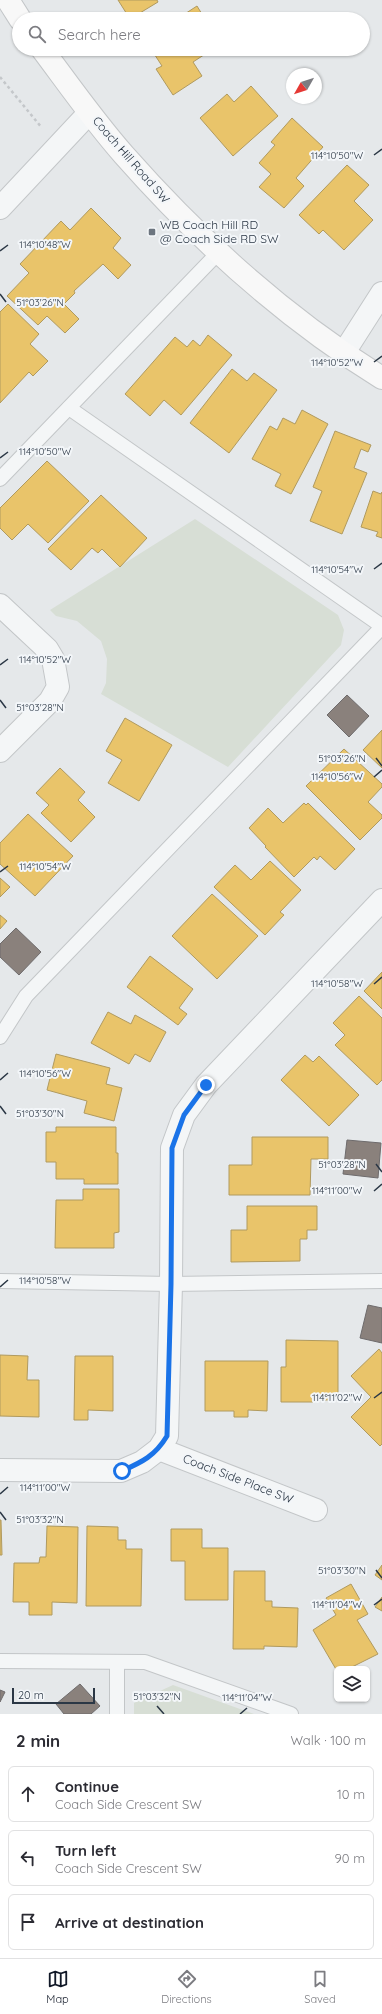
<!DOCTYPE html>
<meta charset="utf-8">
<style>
body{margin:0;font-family:Quicksand,sans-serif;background:#f7f7f7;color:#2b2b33}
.controls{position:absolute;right:12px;bottom:12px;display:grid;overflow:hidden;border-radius:6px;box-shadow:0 1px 3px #0004}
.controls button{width:36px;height:36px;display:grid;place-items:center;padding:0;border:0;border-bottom:1px solid #e1e1e2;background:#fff;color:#2b2b33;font:20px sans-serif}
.compass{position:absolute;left:286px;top:68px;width:36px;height:36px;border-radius:50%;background:#fff;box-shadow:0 1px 3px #0004;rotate:231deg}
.scale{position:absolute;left:12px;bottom:10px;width:83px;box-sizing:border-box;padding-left:4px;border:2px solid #2b3745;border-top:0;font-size:11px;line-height:14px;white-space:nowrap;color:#2b3745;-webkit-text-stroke:3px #f3f6f9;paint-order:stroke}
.stop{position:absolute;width:12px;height:12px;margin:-9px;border:3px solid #1a73e8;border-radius:50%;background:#fff}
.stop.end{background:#1a73e8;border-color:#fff;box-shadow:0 1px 4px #0008}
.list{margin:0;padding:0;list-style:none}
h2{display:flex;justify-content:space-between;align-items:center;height:52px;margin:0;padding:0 16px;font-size:17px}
h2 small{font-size:13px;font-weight:400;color:#7c7c81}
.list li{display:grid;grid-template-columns:26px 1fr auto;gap:12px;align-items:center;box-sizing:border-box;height:56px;margin:0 8px 8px;padding:0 8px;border:1px solid #e1e1e2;border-radius:6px}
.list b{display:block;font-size:15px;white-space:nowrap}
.list p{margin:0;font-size:13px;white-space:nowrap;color:#7c7c81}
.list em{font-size:13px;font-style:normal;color:#7c7c81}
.icon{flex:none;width:22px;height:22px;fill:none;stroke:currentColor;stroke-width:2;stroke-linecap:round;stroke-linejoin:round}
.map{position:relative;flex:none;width:382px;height:1714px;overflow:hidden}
.search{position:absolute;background:#fff;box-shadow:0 1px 3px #0004;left:12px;right:12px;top:12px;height:44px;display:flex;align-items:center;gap:10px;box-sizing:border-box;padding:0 14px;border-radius:22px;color:#7c7c81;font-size:15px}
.sheet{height:244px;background:#fff}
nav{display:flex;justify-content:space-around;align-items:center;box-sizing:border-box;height:56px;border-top:1px solid #e1e1e2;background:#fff;font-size:11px;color:#7c7c81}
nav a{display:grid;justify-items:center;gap:2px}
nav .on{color:#111827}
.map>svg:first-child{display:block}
.green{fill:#d7ded5}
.homes{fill:#e9c46a;stroke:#b09a5f}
.industry{fill:#8a817c;stroke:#6e6b6c}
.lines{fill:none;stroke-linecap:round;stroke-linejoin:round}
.lane-casing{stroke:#c3c6c8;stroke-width:16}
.street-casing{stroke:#c3c6c8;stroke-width:24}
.secondary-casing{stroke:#c3c6c8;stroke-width:24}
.path{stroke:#c4c7ca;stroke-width:2.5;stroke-dasharray:3 3;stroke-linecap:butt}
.lane{stroke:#f4f6f7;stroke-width:14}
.street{stroke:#f4f6f7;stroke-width:22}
.secondary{stroke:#f8f8f8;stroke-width:22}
.route{stroke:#1a73e8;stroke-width:5}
.ticks{fill:none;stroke:#2b3745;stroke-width:1.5}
.poi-dot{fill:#6c757f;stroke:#f3f6f9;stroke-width:1.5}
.labels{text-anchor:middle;stroke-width:4;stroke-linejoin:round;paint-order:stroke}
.street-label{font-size:12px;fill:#2b3745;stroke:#f3f6f9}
.poi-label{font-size:12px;fill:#2b3745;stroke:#f3f6f9;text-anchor:start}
.ticks-label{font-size:10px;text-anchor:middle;fill:#2b3745;stroke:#f3f6f9;stroke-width:4;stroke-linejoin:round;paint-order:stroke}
</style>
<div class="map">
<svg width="382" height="1714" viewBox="0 0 382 1714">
<rect width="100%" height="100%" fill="#e5e8ea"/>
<g class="green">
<path d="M195 519 338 615 344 630 341 645 228 767 101 694 106 683 107 659 101 641 77 621 56 616 50 610Z"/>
<path d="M173 1685 254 1714H134V1703Z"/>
</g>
<g class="homes">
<path d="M118 0H157L158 2 130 19Z"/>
<path d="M197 6 205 19H177Z"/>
<path d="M151 49H213L193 62 202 76 173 95 156 69 162 66Z"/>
<path d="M251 86 278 116 233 156 200 118 227 94 234 102Z"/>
<path d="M292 118 323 147 296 178 304 186 284 208 259 187 271 174 259 163 275 145 271 142Z"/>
<path d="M347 165 369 185 354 201 373 220 344 250 323 230 319 234 299 215Z"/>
<path d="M91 208 121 238 113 248 131 265 118 279 103 264 74 291 75 293 64 304 79 319 65 333 47 316 38 325 7 296 29 273 20 264 61 221 70 230Z"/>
<path d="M8 304 39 334 30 344 48 361 33 376 29 372 0 403V312Z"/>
<path d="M208 335 232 355 181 415 164 400 150 416 125 394 175 337 187 347 193 340 200 346Z"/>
<path d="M232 369 247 381 254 373 277 390 229 453 190 423Z"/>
<path d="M302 410 328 424 291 494 275 486 281 474 252 459 270 426 277 430 283 418 295 424Z"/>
<path d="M335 431 371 445 368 452 361 449 354 468 367 473 342 534 310 521 322 491 313 487Z"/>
<path d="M47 461 89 501 48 543 28 524 12 540 0 528V508Z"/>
<path d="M373 491 381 494 382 492V538L376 536 378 532 361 527Z"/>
<path d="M101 495 147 538 120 567 102 549 98 553 92 548 71 570 48 549Z"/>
<path d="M125 718 172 745 139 801 108 783 122 760 106 751Z"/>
<path d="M382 730V768L363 750Z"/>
<path d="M344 749 382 784V787L368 802 382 815V818L360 840 306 786Z"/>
<path d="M60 768 85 792 78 800 95 817 71 842 41 813 49 805 36 793Z"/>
<path d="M304 803 306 805 308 803 355 849 335 870 320 856 317 860 314 857 294 877 265 847 266 846 249 828 268 808 283 823Z"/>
<path d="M28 814 73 856 35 896 0 864V843Z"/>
<path d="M270 861 301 890 280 912 284 915 265 935 214 887 235 865 251 880Z"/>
<path d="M0 878 10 887 0 897Z"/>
<path d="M212 894 258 936 217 979 172 936Z"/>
<path d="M0 915 7 921 0 929Z"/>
<path d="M150 956 193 989 179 1008 187 1014 178 1025 127 987Z"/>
<path d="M382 972V1009L364 991Z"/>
<path d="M359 996 382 1018V1080L377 1085 335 1045 345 1035 333 1023Z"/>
<path d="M108 1012 131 1024 135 1015 166 1032 150 1062 135 1054 129 1064 91 1043Z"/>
<path d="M56 1054 110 1068 106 1084 122 1088 114 1121 84 1113 87 1101 47 1090Z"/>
<path d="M305 1055 313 1062 319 1056 359 1095 329 1126 281 1080Z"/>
<path d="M56 1127H116V1153H118V1184H84V1179H56V1162H46V1132H56Z"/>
<path d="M252 1137H328V1159H311L310 1195H229V1165H252Z"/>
<path d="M83 1189H119V1232L114 1233V1248H55L56 1200H83Z"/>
<path d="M247 1206H317V1230H307V1239H300V1261L231 1262V1230H247Z"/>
<path d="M286 1340 338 1341V1400H313V1402H281V1367H286Z"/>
<path d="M379 1349 382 1353V1444L380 1446 351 1417 371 1397 351 1376Z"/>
<path d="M0 1355 28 1356 27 1380H39V1417L0 1416Z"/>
<path d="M75 1356H113V1411L88 1410V1420H74Z"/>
<path d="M205 1361H268L267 1411 248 1410V1417H234V1411H205Z"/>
<path d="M0 1520H1L2 1555H0Z"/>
<path d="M47 1526 78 1527 77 1603 52 1602V1615H29V1602H13L14 1563H39L40 1557H46Z"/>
<path d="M87 1526 118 1527V1540H126V1549H142L141 1606H86Z"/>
<path d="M171 1529H202V1548H228V1600H185V1561H171Z"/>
<path d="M382 1565V1580L375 1575Z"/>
<path d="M234 1571H265V1601H272V1607L298 1608 297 1647 264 1646V1649H233Z"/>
<path d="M351 1584 368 1614 357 1620 378 1654 348 1669H337V1671L313 1630 336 1615 326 1598Z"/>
<path d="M382 1597V1611L375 1607Z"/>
</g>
<g class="industry">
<path d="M347 695 369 716 349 737 327 715Z"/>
<path d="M16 928 41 952 19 975 0 957V944Z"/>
<path d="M347 1140 381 1143 378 1178 343 1174Z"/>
<path d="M368 1305 382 1308V1343L360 1338Z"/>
<path d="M80 1684 100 1706 91 1714H64L56 1704Z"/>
<path d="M0 1690 5 1692 0 1702Z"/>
</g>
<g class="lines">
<defs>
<g id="lane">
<path d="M69 408 382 626"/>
<path d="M0 479 219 252"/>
<path d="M0 1037 26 996 382 627"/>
<path d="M0 1281 171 1284 382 1281"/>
<path d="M0 1661 145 1662 291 1714"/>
<path d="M117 1714V1662"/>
</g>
<g id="street">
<path d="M0 208 89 113"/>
<path d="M343 354 382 293"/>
<path d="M0 605 47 649 53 659 58 687 50 701 0 751"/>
<path d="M159 1449 316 1510"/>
<path d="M0 1470 121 1471 142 1462 159 1449 167 1436 171 1284 172 1148 184 1115 206 1085 382 900"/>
</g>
<g id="secondary">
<path d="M8 0 20 19"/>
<path d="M42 49C69 85 94 121 124 155 199 240 285 318 382 378"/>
</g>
</defs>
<use href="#lane" class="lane-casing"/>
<use href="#street" class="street-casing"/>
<use href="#secondary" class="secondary-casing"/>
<path class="path" d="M0 77 42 128"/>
<use href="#lane" class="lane"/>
<use href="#street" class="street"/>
<use href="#secondary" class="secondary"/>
</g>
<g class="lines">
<path class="route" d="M122 1471C142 1462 155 1456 167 1436L171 1284 172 1148 184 1115 206 1085"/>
</g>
<path class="ticks" d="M374 155 382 149M0 251 8 245M0 294 6 302M374 362 382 356M0 458 8 452M374 569 382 563M0 665 8 659M0 700 6 708M376 758 382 766M374 777 382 770M0 872 8 866M374 984 382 977M0 1080 8 1073M0 1106 6 1114M376 1164 382 1172M374 1191 382 1184M0 1287 8 1280M374 1398 382 1392M0 1494 8 1487M0 1512 6 1520M376 1570 382 1578M374 1605 382 1599M157 1706 164 1714M240 1714 247 1708"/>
<rect class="poi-dot" x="148" y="228" width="8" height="8" rx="2"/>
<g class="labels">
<g class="street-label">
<text transform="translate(131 160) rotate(49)" y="4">Coach Hill Road SW</text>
<text transform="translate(238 1479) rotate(21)" y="4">Coach Side Place SW</text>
</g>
<g class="poi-label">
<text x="160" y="229">WB Coach Hill RD<tspan x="160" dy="14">@ Coach Side RD SW</tspan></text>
</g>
</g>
<g class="ticks-label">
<text x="337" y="159">114°10'50"W</text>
<text x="45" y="248">114°10'48"W</text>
<text x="40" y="306">51°03'26"N</text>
<text x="337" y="366">114°10'52"W</text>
<text x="45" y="455">114°10'50"W</text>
<text x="337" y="573">114°10'54"W</text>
<text x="45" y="663">114°10'52"W</text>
<text x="40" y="711">51°03'28"N</text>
<text x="342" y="762">51°03'26"N</text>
<text x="337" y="780">114°10'56"W</text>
<text x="45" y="870">114°10'54"W</text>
<text x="337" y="987">114°10'58"W</text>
<text x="45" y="1077">114°10'56"W</text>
<text x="40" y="1117">51°03'30"N</text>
<text x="342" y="1168">51°03'28"N</text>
<text x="337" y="1194">114°11'00"W</text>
<text x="45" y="1284">114°10'58"W</text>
<text x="337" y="1401">114°11'02"W</text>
<text x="45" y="1491">114°11'00"W</text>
<text x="40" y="1523">51°03'32"N</text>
<text x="342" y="1574">51°03'30"N</text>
<text x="337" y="1608">114°11'04"W</text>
<text x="157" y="1700">51°03'32"N</text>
<text x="247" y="1701">114°11'04"W</text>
</g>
</svg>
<div class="controls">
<button><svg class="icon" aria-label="layers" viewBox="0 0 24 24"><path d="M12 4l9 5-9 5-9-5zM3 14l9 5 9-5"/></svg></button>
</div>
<svg class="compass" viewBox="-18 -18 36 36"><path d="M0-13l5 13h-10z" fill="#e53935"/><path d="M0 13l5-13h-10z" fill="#7c7c81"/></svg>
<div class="scale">20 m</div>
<div class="stop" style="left:122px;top:1471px"></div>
<div class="stop end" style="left:206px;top:1085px"></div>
<div class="search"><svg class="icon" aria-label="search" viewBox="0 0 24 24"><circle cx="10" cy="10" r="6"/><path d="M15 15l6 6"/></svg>Search here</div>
</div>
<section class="sheet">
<h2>2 min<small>Walk · 100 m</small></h2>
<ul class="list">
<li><svg class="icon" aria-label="ahead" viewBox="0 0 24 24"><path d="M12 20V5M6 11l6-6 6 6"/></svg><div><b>Continue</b><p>Coach Side Crescent SW</p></div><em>10 m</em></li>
<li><svg class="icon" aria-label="left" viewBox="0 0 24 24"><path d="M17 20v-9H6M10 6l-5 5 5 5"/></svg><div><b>Turn left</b><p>Coach Side Crescent SW</p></div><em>90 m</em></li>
<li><svg class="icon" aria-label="arrive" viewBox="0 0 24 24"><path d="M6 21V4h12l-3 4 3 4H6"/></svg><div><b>Arrive at destination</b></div></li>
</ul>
</section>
<nav>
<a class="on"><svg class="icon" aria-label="map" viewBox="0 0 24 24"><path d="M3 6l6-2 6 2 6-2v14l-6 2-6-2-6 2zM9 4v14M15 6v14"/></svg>Map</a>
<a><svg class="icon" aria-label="directions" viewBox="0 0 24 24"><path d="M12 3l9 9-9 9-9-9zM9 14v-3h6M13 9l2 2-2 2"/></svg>Directions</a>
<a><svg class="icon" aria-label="saved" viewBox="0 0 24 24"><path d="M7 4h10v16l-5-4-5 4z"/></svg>Saved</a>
</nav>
